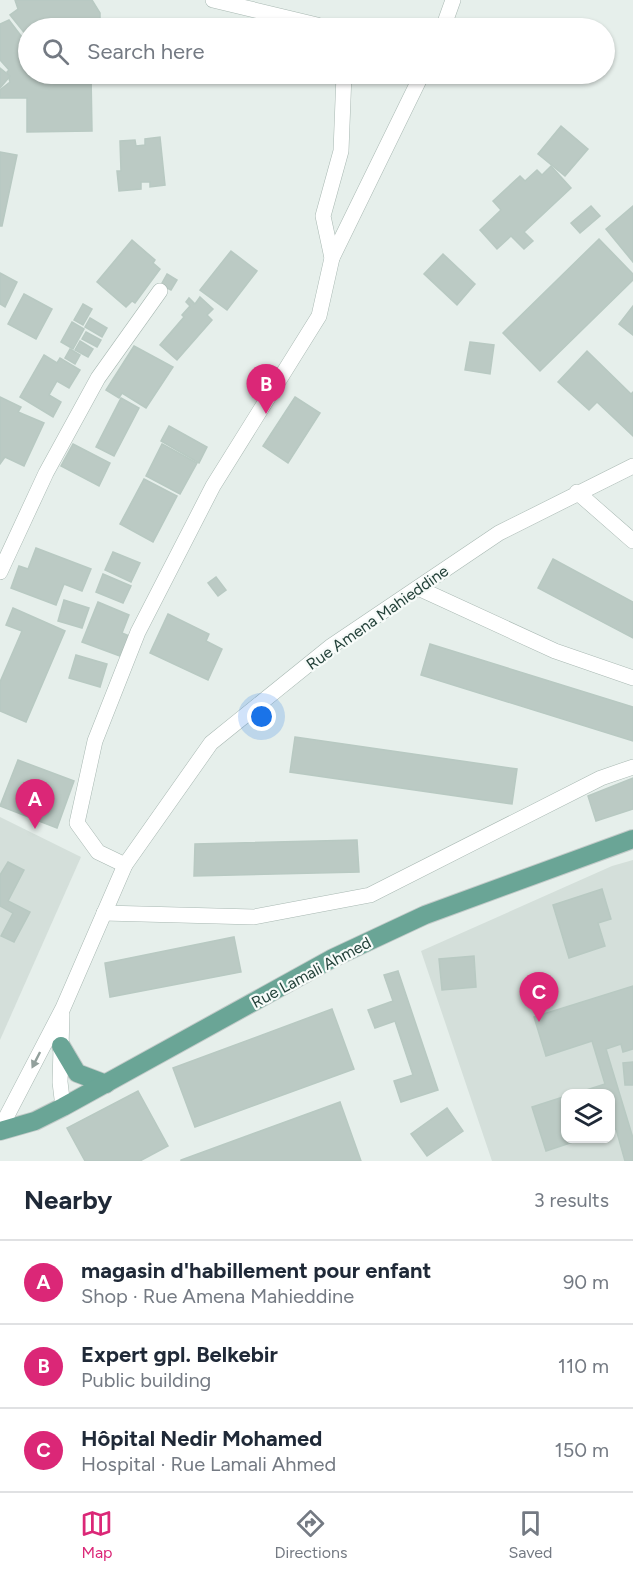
<!DOCTYPE html>
<meta charset="utf-8">
<style>
body{margin:0;font-family:Figtree,sans-serif;background:#f6f6f7;color:#1f2937}
.controls{position:absolute;right:18px;bottom:18px;display:grid;overflow:hidden;border-radius:12px;box-shadow:0 2px 4px #0004}
.controls button{width:54px;height:54px;display:grid;place-items:center;padding:0;border:0;border-bottom:2px solid #e0e1e3;background:#fff;color:#1f2937;font:30px sans-serif}
.you{position:absolute;left:262px;top:717px;width:21px;height:21px;margin:-15px;border:4px solid #fff;border-radius:50%;background:#1a73e8;box-shadow:0 0 0 9px #1a73e833}
.badge{display:grid;place-items:center;width:39px;height:39px;border-radius:50%;background:#db2777;color:#fff;font-size:20px;font-weight:700}
.pin{position:absolute;translate:-50% -50px;filter:drop-shadow(0 2px 3px #0008)}
.pin::after{content:'';position:absolute;top:32px;width:21px;height:18px;background:inherit;clip-path:polygon(0 0,100% 0,50% 100%)}
.list{margin:0;padding:0;list-style:none}
h2{display:flex;justify-content:space-between;align-items:center;height:78px;margin:0;padding:0 24px;font-size:26px}
h2 small{font-size:20px;font-weight:400;color:#747a83}
.list li{display:grid;grid-template-columns:39px 1fr auto;gap:18px;align-items:center;box-sizing:border-box;height:84px;padding:0 24px;border-top:2px solid #e0e1e3}
.list b{display:block;font-size:22px;white-space:nowrap}
.list p{margin:0;font-size:20px;white-space:nowrap;color:#747a83}
.list em{font-size:20px;font-style:normal;color:#747a83}
.icon{flex:none;width:33px;height:33px;fill:none;stroke:currentColor;stroke-width:2;stroke-linecap:round;stroke-linejoin:round}
.map{position:relative;flex:none;width:633px;height:1161px;overflow:hidden}
.search{position:absolute;background:#fff;box-shadow:0 2px 4px #0004;left:18px;right:18px;top:18px;height:66px;display:flex;align-items:center;gap:15px;box-sizing:border-box;padding:0 21px;border-radius:33px;color:#747a83;font-size:22px}
.sheet{height:330px;background:#fff}
nav{display:flex;justify-content:space-around;align-items:center;box-sizing:border-box;height:84px;border-top:2px solid #e0e1e3;background:#fff;font-size:16px;color:#747a83}
nav a{display:grid;justify-items:center;gap:3px}
nav .on{color:#db2777}
.map>svg:first-child{display:block}
.built{fill:#d4dfda;fill-rule:evenodd}
.building{fill:#bbcac4;stroke:#b8c9c2;stroke-width:1.5}
.lines{fill:none;stroke-linecap:round;stroke-linejoin:round}
.minor-casing{stroke:#a8b8b2;stroke-width:16}
.primary-casing{stroke:#c2cac8;stroke-width:20}
.minor{stroke:#fff;stroke-width:15}
.primary{stroke:#6aa596;stroke-width:18}
.oneway{fill:#92a09c}
.labels{text-anchor:middle;stroke-width:4.5;stroke-linejoin:round;paint-order:stroke}
.street-label{font-size:16px;fill:#24423a;stroke:#f7fbf9}
</style>
<div class="map">
<svg width="633" height="1161" viewBox="0 0 633 1161">
<rect width="100%" height="100%" fill="#e6efeb"/>
<g class="built">
<path d="M0 817 81 857 0 1040Z"/>
<path d="M633 860V1161H492L421 951 612 866ZM566 1094H610V1138H566Z"/>
</g>
<g class="building">
<path d="M15 0H92L100 13V24L89 28H28L26 35 10 15 18 9Z"/>
<path d="M9 20 28 45V74H91L92 131 27 132V98H0V90L10 82 7 72 9 70 0 60V24Z"/>
<path d="M0 68 10 76 0 88Z"/>
<path d="M561 126 588 149 565 176 538 154Z"/>
<path d="M160 137 165 185 150 187V182H141V189L119 191 117 171H121L120 141 135 140 136 146 145 145V139Z"/>
<path d="M0 152 17 155 2 226H0Z"/>
<path d="M551 166 571 188 524 232 533 241 524 249 511 236 497 249 480 230 501 210 493 201 520 176 525 181 537 170 542 175Z"/>
<path d="M591 206 600 216 580 233 571 223Z"/>
<path d="M633 206V262L606 229Z"/>
<path d="M599 239 633 274V280L540 371 503 333Z"/>
<path d="M132 240 155 260 153 263 160 269 135 303 132 301 126 307 97 282Z"/>
<path d="M231 251 257 271 227 310 200 290Z"/>
<path d="M443 254 475 284 457 305 424 274Z"/>
<path d="M0 273 17 282 5 307 0 304Z"/>
<path d="M167 274 177 280 171 290 161 285Z"/>
<path d="M24 294 52 309 36 339 8 324Z"/>
<path d="M200 297 213 309 207 315 212 320 177 360 160 345 184 317 182 315 190 306 186 302 189 298 195 304Z"/>
<path d="M83 304 92 309 83 325 74 320Z"/>
<path d="M633 306V335L619 324Z"/>
<path d="M90 318 107 328 102 337 85 327Z"/>
<path d="M72 322 84 329 73 349 61 342Z"/>
<path d="M86 332 101 340 97 347 82 339Z"/>
<path d="M80 341 93 349 88 357 75 350Z"/>
<path d="M470 342 494 345 490 374 465 370Z"/>
<path d="M134 346 173 367 146 408 122 393 119 398 106 390Z"/>
<path d="M70 349 80 355 75 364 65 358Z"/>
<path d="M587 351 631 394 633 392V436L597 402 589 410 558 382Z"/>
<path d="M44 355 57 363 60 358 80 370 69 388 57 381 49 395 61 402 53 417 20 397Z"/>
<path d="M0 397 21 407 18 412 44 423 24 466 5 457 0 464Z"/>
<path d="M295 397 320 413 288 463 263 446Z"/>
<path d="M121 398 139 408 114 456 96 447Z"/>
<path d="M169 426 207 447 199 463 161 441Z"/>
<path d="M73 444 110 463 99 486 61 466Z"/>
<path d="M162 444 197 463 180 494 146 476Z"/>
<path d="M144 479 177 496 153 542 120 524Z"/>
<path d="M36 548 91 569 82 591 64 584 56 605 11 588 19 566 28 569Z"/>
<path d="M113 552 140 563 131 582 105 570Z"/>
<path d="M553 559 633 602V638L538 588Z"/>
<path d="M103 574 131 586 123 603 96 592Z"/>
<path d="M216 577 226 590 218 596 208 583Z"/>
<path d="M64 600 89 608 82 628 58 621Z"/>
<path d="M98 602 129 615 122 633 129 636 120 656 82 642Z"/>
<path d="M13 608 65 631 26 722 0 711V682L22 631 6 625Z"/>
<path d="M168 614 209 634 206 641 222 649 208 680 150 653Z"/>
<path d="M430 644 633 707V741L421 675Z"/>
<path d="M76 655 107 664 100 687 69 678Z"/>
<path d="M295 737 517 769 512 804 290 772Z"/>
<path d="M18 760 74 781 57 828 0 806Z"/>
<path d="M633 778V809L596 821 588 796Z"/>
<path d="M357 840 359 872 194 876 195 844Z"/>
<path d="M8 862 24 870 8 901 30 912 14 942 1 936 13 913 0 906V875Z"/>
<path d="M602 889 611 919 598 923 605 946 569 958 553 905Z"/>
<path d="M234 937 241 972 110 997 105 963Z"/>
<path d="M474 956 476 987 442 990 439 959Z"/>
<path d="M398 971 438 1090 401 1102 394 1081 413 1075 395 1021 375 1028 368 1010 393 1001 384 975Z"/>
<path d="M633 986V1049L623 1052 621 1044 606 1049 633 1138V1161H625L616 1129 610 1130V1094H574L605 1084 592 1041 546 1056 534 1017Z"/>
<path d="M332 1009 354 1069 195 1127 173 1068Z"/>
<path d="M633 1062V1085H625L623 1063Z"/>
<path d="M138 1091 168 1146 140 1161H85L67 1128Z"/>
<path d="M566 1096V1138H585L546 1151 532 1107Z"/>
<path d="M340 1102 361 1161H181V1160Z"/>
<path d="M447 1108 463 1131 427 1156 411 1134Z"/>
</g>
<g class="lines">
<defs>
<g id="minor">
<path d="M213 0 317 25 321 28"/>
<path d="M443 28 453 0"/>
<path d="M332 258 422 74"/>
<path d="M577 492 633 541"/>
<path d="M0 572 46 473 98 378 160 291"/>
<path d="M418 588 555 651 633 678"/>
<path d="M125 865 98 852 77 823 95 741 138 632 213 486 319 316 332 258 323 216 341 151 344 74"/>
<path d="M104 913 254 917 370 895 601 778 633 767"/>
<path d="M62 1014 60 1082 63 1107"/>
<path d="M0 1129 63 1008 125 865 211 743 330 647 499 533 633 466"/>
</g>
<g id="primary">
<path d="M61 1046 77 1073 106 1084"/>
<path d="M0 1131 35 1121 63 1107 333 958 425 915 633 839"/>
</g>
</defs>
<use href="#minor" class="minor-casing"/>
<use href="#primary" class="primary-casing"/>
<use href="#minor" class="minor"/>
<use href="#primary" class="primary"/>
</g>
<defs><path id="oneway-solid" d="M-6-.8H1V-3.2L6.5 0L1 3.2V.8H-6Z" transform="scale(1.5)"/></defs>
<use class="oneway" href="#oneway-solid" transform="translate(36 1060) rotate(117)"/>
<g class="labels">
<g class="street-label">
<text transform="translate(377 617) rotate(-35)" y="6">Rue Amena Mahieddine</text>
<text transform="translate(311 972) rotate(-28)" y="6">Rue Lamali Ahmed</text>
</g>
</g>
</svg>
<div class="controls">
<button><svg class="icon" aria-label="layers" viewBox="0 0 24 24"><path d="M12 4l9 5-9 5-9-5zM3 14l9 5 9-5"/></svg></button>
</div>
<div class="you"></div>
<div class="pin badge" style="left:35px;top:829px">A</div>
<div class="pin badge" style="left:266px;top:414px">B</div>
<div class="pin badge" style="left:539px;top:1022px">C</div>
<div class="search"><svg class="icon" aria-label="search" viewBox="0 0 24 24"><circle cx="10" cy="10" r="6"/><path d="M15 15l6 6"/></svg>Search here</div>
</div>
<section class="sheet">
<h2>Nearby<small>3 results</small></h2>
<ul class="list">
<li><span class="badge">A</span><div><b>magasin d'habillement pour enfant</b><p>Shop · Rue Amena Mahieddine</p></div><em>90 m</em></li>
<li><span class="badge">B</span><div><b>Expert gpl. Belkebir</b><p>Public building</p></div><em>110 m</em></li>
<li><span class="badge">C</span><div><b>Hôpital Nedir Mohamed</b><p>Hospital · Rue Lamali Ahmed</p></div><em>150 m</em></li>
</ul>
</section>
<nav>
<a class="on"><svg class="icon" aria-label="map" viewBox="0 0 24 24"><path d="M3 6l6-2 6 2 6-2v14l-6 2-6-2-6 2zM9 4v14M15 6v14"/></svg>Map</a>
<a><svg class="icon" aria-label="directions" viewBox="0 0 24 24"><path d="M12 3l9 9-9 9-9-9zM9 14v-3h6M13 9l2 2-2 2"/></svg>Directions</a>
<a><svg class="icon" aria-label="saved" viewBox="0 0 24 24"><path d="M7 4h10v16l-5-4-5 4z"/></svg>Saved</a>
</nav>
